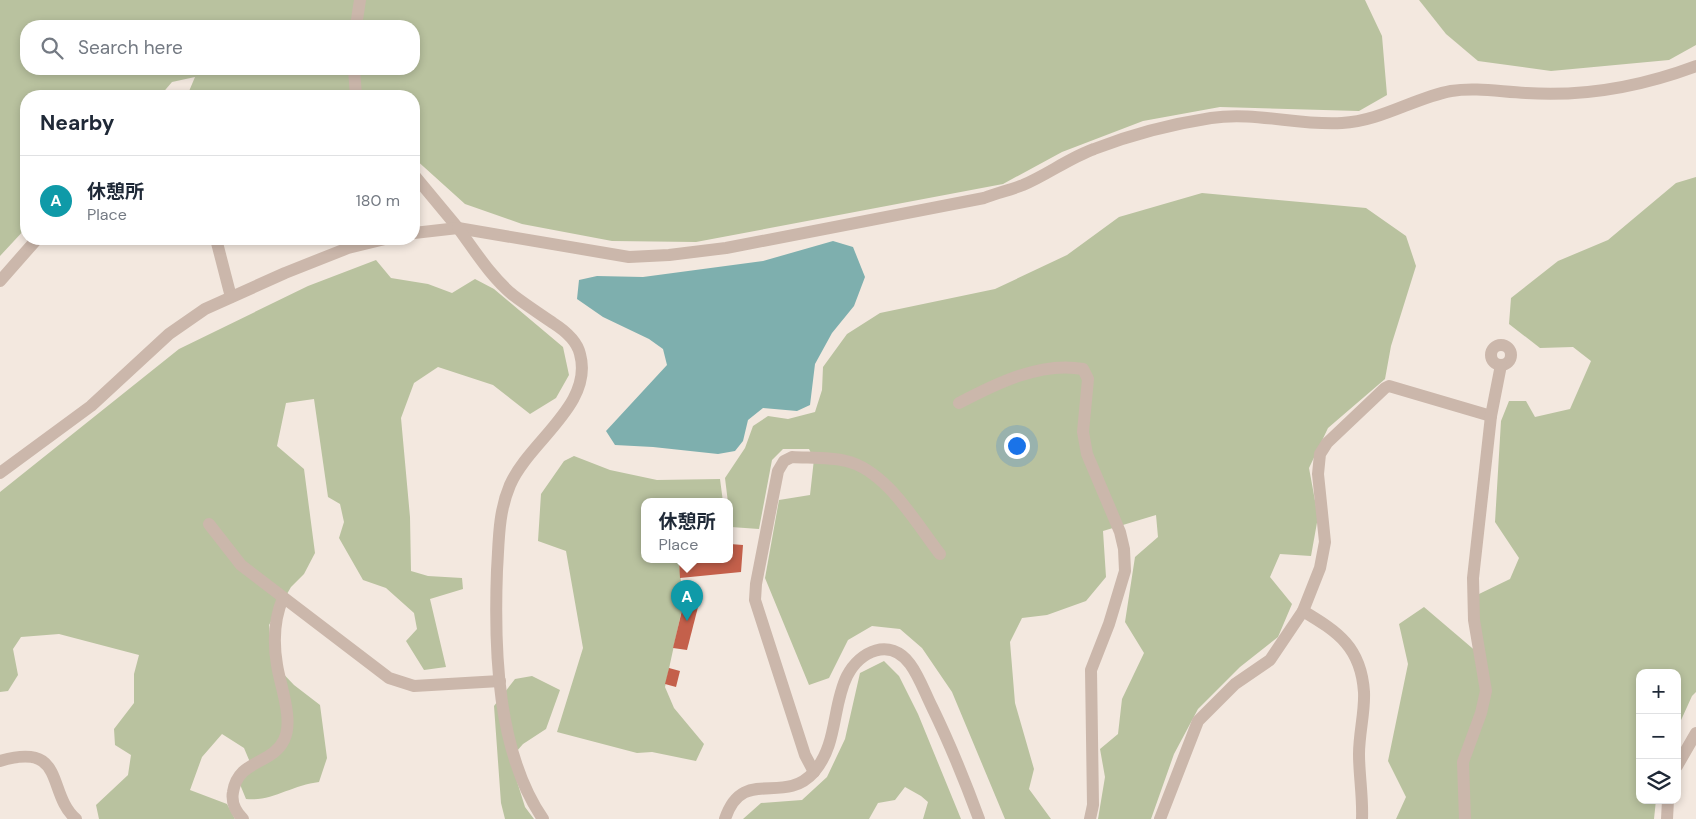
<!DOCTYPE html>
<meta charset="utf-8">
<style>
body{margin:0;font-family:"DM Sans","Noto Sans JP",sans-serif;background:#f6f6f7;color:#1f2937}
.controls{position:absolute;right:15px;bottom:15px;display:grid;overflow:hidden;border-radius:10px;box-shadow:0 2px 8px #0003}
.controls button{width:45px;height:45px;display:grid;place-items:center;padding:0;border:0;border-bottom:1px solid #e0e1e3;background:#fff;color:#1f2937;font:25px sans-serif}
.you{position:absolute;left:1016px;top:445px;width:18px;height:18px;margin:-12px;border:4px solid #fff;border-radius:50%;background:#1a73e8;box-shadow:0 0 0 8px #1a73e833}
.badge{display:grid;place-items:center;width:32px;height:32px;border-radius:50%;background:#205a5a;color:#fff;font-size:16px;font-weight:700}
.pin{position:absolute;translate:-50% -41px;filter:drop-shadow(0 1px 2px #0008)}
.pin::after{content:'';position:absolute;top:26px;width:18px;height:15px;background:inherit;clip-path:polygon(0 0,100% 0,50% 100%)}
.popup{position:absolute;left:641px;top:498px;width:92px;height:65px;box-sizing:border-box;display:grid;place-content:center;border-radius:10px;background:#fff;filter:drop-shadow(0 1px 4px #0005);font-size:16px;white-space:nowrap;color:#747a83}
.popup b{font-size:19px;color:#1f2937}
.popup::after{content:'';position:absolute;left:50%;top:100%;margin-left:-10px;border:10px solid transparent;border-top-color:#fff}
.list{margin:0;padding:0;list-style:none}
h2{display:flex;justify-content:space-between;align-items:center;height:65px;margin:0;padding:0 20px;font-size:21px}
h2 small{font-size:16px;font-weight:400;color:#747a83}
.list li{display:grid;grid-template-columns:32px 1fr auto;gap:15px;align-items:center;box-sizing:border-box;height:90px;padding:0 20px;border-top:1px solid #e0e1e3}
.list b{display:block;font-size:19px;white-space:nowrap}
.list p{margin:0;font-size:16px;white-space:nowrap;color:#747a83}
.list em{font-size:16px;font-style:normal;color:#747a83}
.icon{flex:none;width:28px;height:28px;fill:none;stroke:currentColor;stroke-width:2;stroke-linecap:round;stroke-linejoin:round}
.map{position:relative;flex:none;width:1696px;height:819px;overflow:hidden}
.search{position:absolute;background:#fff;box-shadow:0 2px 8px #0003;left:20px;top:20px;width:400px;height:55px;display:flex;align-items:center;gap:12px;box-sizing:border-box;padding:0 18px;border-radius:20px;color:#747a83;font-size:19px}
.panel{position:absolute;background:#fff;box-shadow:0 2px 8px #0003;left:20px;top:90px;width:400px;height:155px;border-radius:20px}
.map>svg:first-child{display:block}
.green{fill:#b9c29f;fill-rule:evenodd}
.water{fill:#7eafae}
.building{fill:#c4604b}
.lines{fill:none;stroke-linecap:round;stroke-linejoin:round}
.minor{stroke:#cbb7ab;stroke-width:12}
.tertiary{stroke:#cbb7ab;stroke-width:12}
</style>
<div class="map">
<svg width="1696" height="819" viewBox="0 0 1696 819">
<rect width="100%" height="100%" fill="#f3e8df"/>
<g class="green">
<path d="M0 0H1365L1382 36 1387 95 1359 111 1220 107 1143 121 1062 152 1003 184 696 242 612 241 522 224 465 204 414 158V96H187L195 77 172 82 160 96H26V228L0 256ZM26 26H414V69H26Z"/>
<path d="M1419 0H1696V45L1669 60 1551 71 1478 61 1446 34Z"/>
<path d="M1696 177V692L1692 696 1677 729V673H1640V800H1656L1654 819H1396L1406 797 1388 761 1408 664 1399 624 1424 607 1485 659 1479 625V594L1510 579 1519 558 1495 522 1501 421 1509 401H1526L1535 417 1570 409 1591 361 1573 347 1540 348 1509 324 1511 298 1558 261 1608 240 1676 183Z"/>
<path d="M1202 193 1366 208 1406 236 1416 266 1391 346 1385 379 1328 428 1309 468 1318 517 1311 556 1280 554 1270 577 1292 604 1278 637 1240 667 1198 709 1174 754 1151 819H1098L1105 777 1100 749 1118 734 1122 699 1144 653 1125 622 1135 557 1158 537 1156 515 1103 531 1106 577 1086 601 1047 615 1022 618 1010 642 1015 703 1034 769 1029 789 1051 819H1005L952 692 922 648 900 629 872 626 848 640 829 678 809 685 765 578 779 500 810 495 814 459 809 449H783L772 460 759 529 731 527 725 478 745 448 753 426 768 416 788 419 815 412 822 390 823 367 847 334 880 313 995 289 1067 255 1119 217Z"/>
<path d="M376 260 391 278 428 284 452 293 475 279 494 289 563 347 569 375 556 398 530 414 493 385 438 367 414 383 401 418 410 517 411 571 428 576 462 578 463 589 430 599 446 667 424 670 406 641 417 629 414 613 386 588 363 580 339 538 344 522 340 504 328 497 314 399 286 403 277 446 304 469 315 553 304 574 291 587 269 625 272 662 294 685 320 705 327 758 319 782C292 785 271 802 246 799L239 782 252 767 244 748 222 734 202 757 190 790 227 804 235 819H99L96 805 128 775 131 755 115 745 114 729 134 703V674L139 655 59 634 21 637 13 649 18 675 8 691 0 692V492L179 349 308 286Z"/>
<path d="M574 456 610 470 657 480 720 479 723 502H644V560H679L683 604 665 687 674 708 704 744 696 761 652 752 637 753 557 732 583 648 566 551 538 541 541 494 564 461Z"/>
<path d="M884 661 899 676 918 714 961 819H923L928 802 921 796 905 787 895 800 878 803 869 819H743L761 803 802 800 827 777 845 739 860 673Z"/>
<path d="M532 676 560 690 546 729 523 744 510 759 525 807 534 819H505L501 803 494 706 515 679Z"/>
</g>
<path class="water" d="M833 241 853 247 865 277 854 306 832 333 815 364 810 405 797 411 763 408 748 420 743 441 735 451 718 454 653 447 615 445 606 431 667 365 663 349 649 339 603 317 577 299 579 280 597 276 643 277 763 261Z"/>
<g class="building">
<path d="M730 544 743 545 741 572 680 578 679 560H730Z"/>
<path d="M683 606 698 607 687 650 673 648Z"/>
<path d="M669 668 680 671 676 687 665 684Z"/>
</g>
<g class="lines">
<g class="minor">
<path d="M356 26 360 0"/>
<path d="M354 69 356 96"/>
<path d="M414 175 458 228"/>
<path d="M414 233 458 228 629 257 669 255 726 248 984 198C997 193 1010 190 1023 185 1047 175 1069 158 1094 149 1130 135 1172 124 1211 118 1255 111 1298 126 1342 123 1381 121 1414 98 1451 91 1476 87 1501 92 1526 93 1586 97 1640 87 1696 66"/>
<path d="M216 239 231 297"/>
<path d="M0 281 37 239"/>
<circle cx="1501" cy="355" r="10"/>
<path d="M959 403C995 384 1041 361 1083 369L1088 379 1083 432 1087 454 1120 532 1124 549 1125 571 1109 624 1091 670 1093 805 1090 819"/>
<path d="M0 473 91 406 169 334 205 309 285 273 348 248 385 239"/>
<path d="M209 524 241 565 389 678 414 686 500 681"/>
<path d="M1303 611C1338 632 1361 647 1364 692 1365 712 1359 733 1359 754 1359 775 1363 797 1362 819"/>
<path d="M0 761C67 741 46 793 76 819"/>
<path d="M1677 766 1696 733"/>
<path d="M814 772 805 755 755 600 756 584 778 471 784 461 792 457C809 458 830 457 846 461 886 470 916 523 940 554"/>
<path d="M243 819C236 812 231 802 233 792 238 759 272 765 284 740 294 720 280 685 277 665 273 641 274 619 283 598"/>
<path d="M1160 819 1198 721 1235 684 1270 660 1303 611 1320 568 1325 542 1318 474 1320 454 1327 443 1385 388 1389 386 1491 416"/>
<path d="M1465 819 1463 762 1481 713 1486 691 1474 620 1473 578 1491 416 1501 365"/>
<path d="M1667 819 1668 800"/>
</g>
<g class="tertiary">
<path d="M458 228C475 251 491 277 513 295 526 305 540 314 553 323 564 330 577 341 580 354 594 405 529 441 510 485 498 513 499 541 497 570 494 650 497 752 543 819"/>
<path d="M725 819C743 765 783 807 814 772 838 744 832 706 847 676 860 651 890 637 910 664 919 676 925 693 932 707 950 744 965 781 979 819"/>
</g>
</g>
</svg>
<div class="controls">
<button>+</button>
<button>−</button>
<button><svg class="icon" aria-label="layers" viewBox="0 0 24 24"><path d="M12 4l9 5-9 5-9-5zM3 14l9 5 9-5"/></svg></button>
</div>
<div class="you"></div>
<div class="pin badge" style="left:687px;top:621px;background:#0f9aa8">A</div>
<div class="popup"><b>休憩所</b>Place</div>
<div class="search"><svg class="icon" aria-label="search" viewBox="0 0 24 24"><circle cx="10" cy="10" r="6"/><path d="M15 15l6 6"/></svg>Search here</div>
<section class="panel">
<h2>Nearby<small></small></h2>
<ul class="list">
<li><span class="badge" style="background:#0f9aa8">A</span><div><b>休憩所</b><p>Place</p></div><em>180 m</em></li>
</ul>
</section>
</div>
